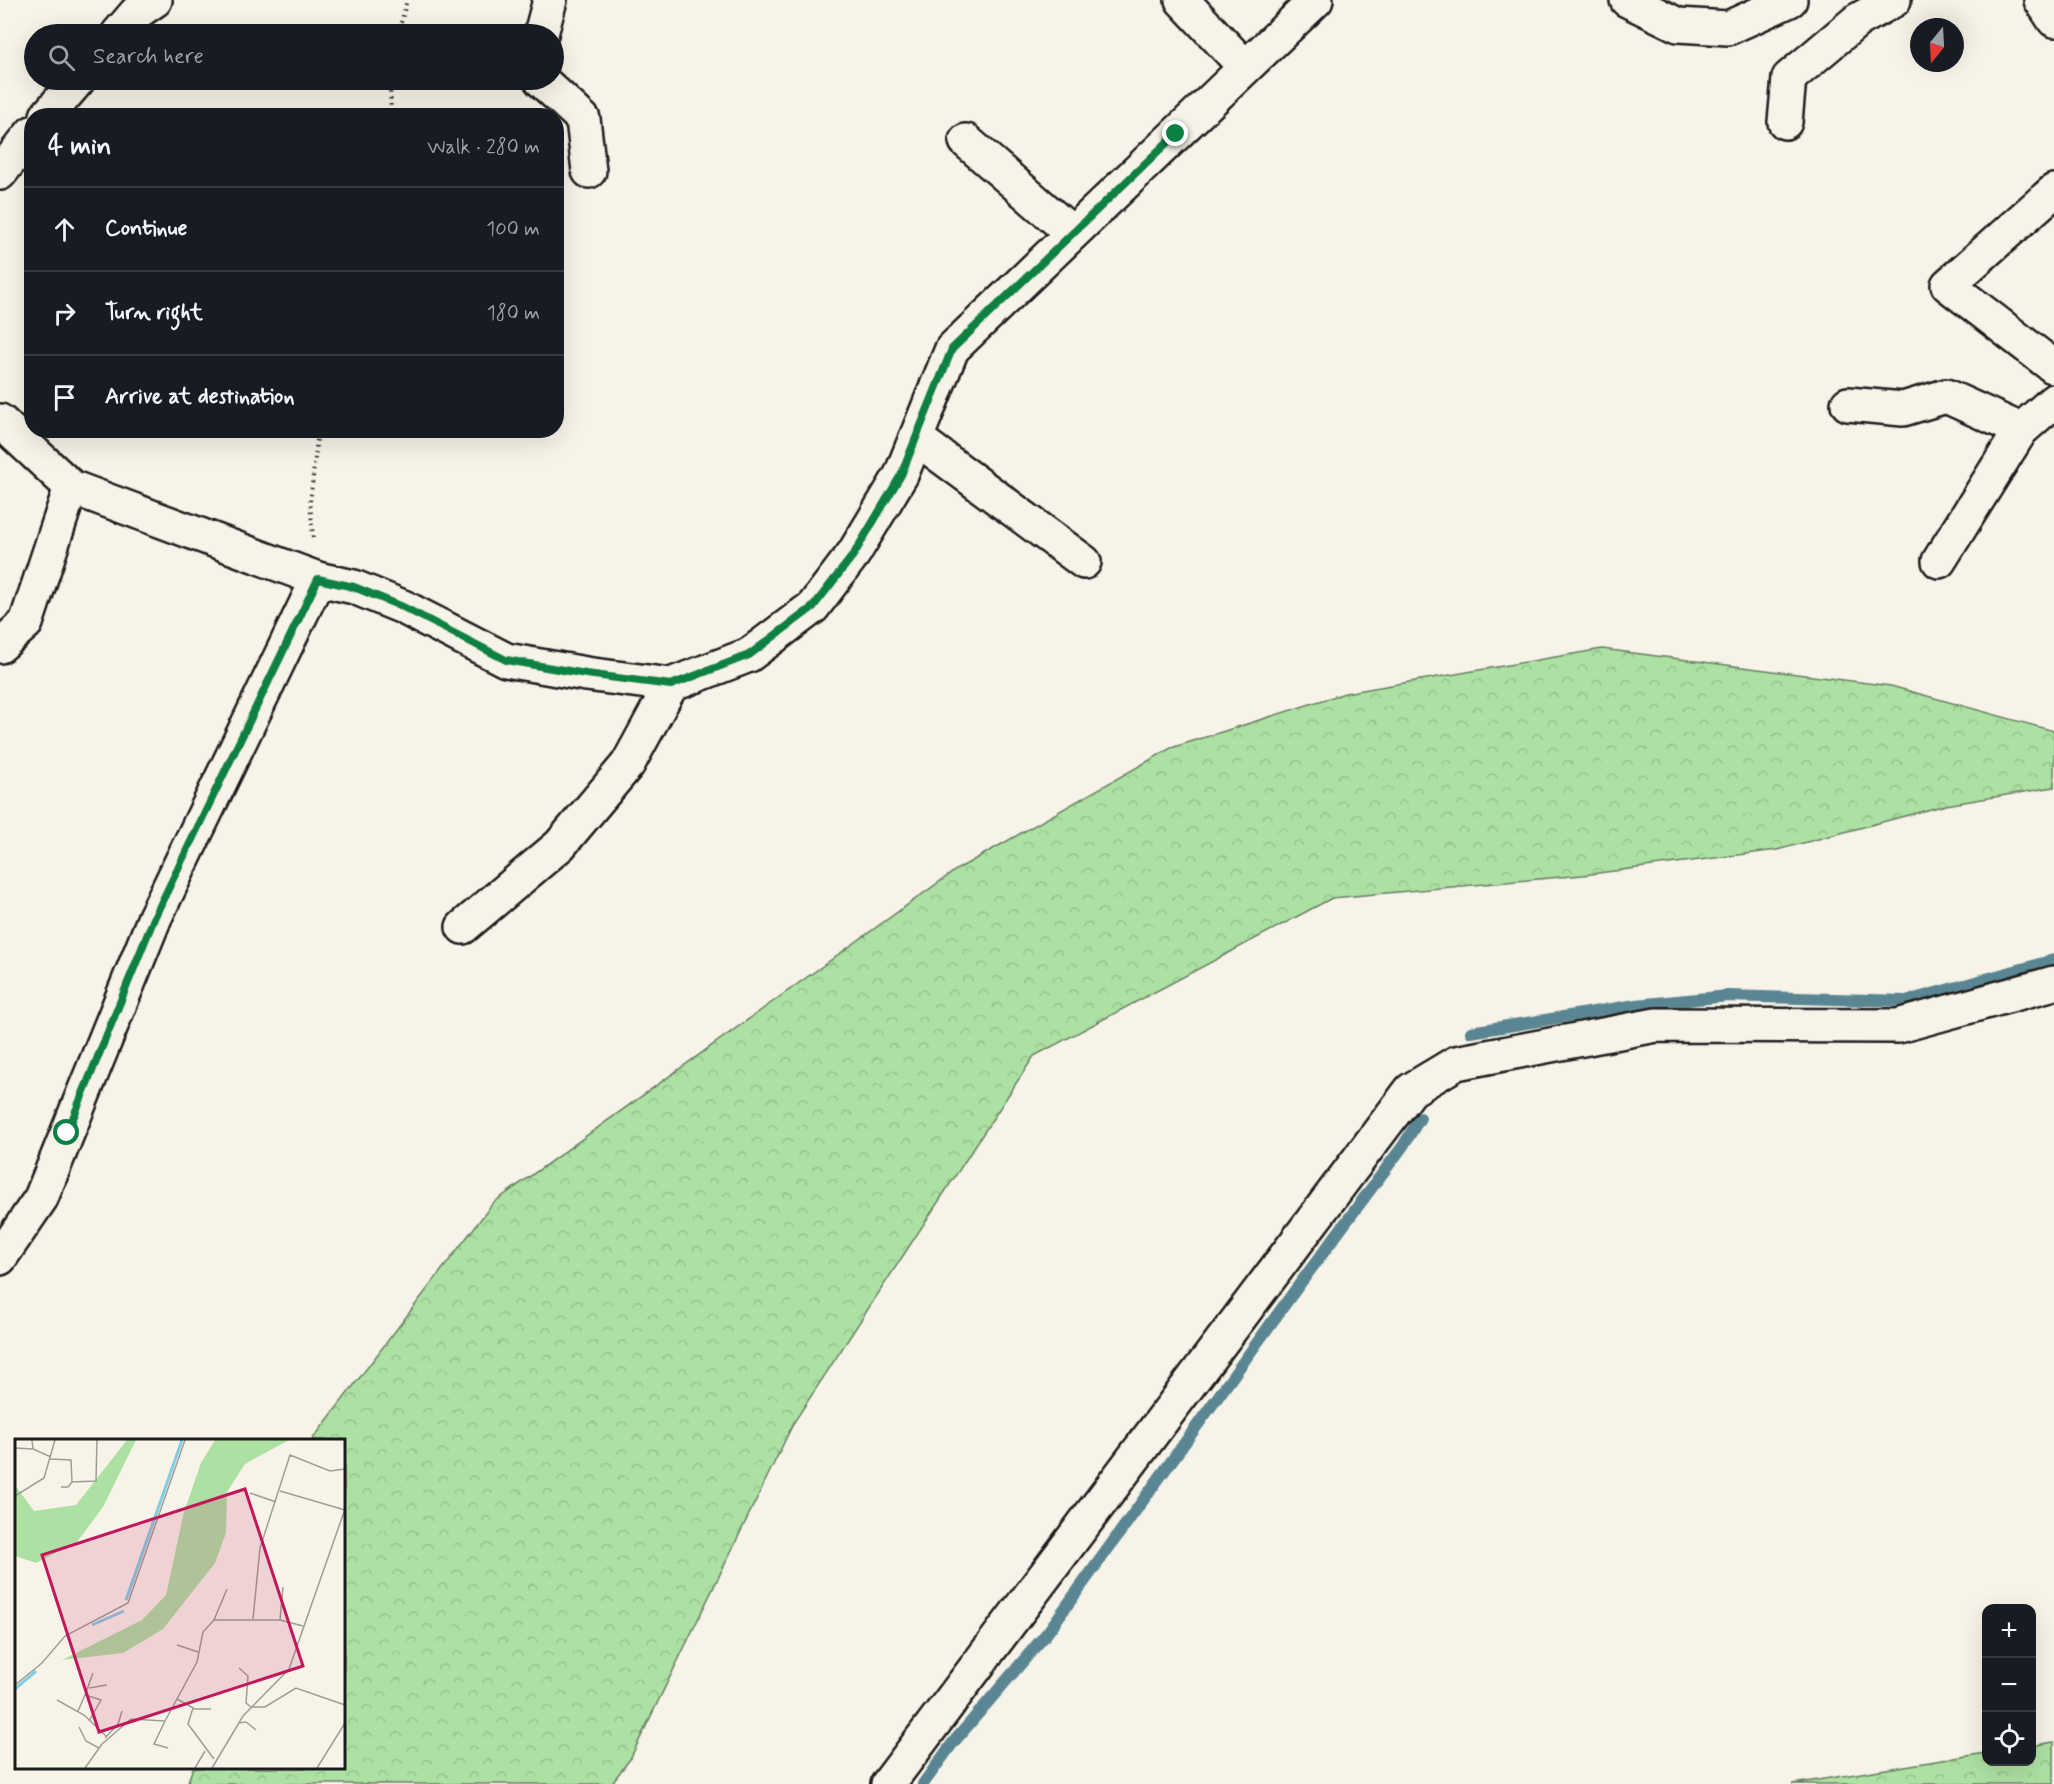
<!DOCTYPE html>
<meta charset="utf-8">
<style>
body{margin:0;font-family:Mynerve,sans-serif;background:#242831;color:#f1f3f6}
.controls{position:absolute;right:18px;bottom:18px;display:grid;overflow:hidden;border-radius:12px;box-shadow:0 6px 24px #0002}
.controls button{width:54px;height:54px;display:grid;place-items:center;padding:0;border:0;border-bottom:2px solid #363941;background:#171b24;color:#f1f3f6;font:30px sans-serif}
.compass{position:absolute;left:1910px;top:18px;width:54px;height:54px;border-radius:50%;background:#171b24;box-shadow:0 6px 24px #0002;rotate:198deg}
.stop{position:absolute;width:18px;height:18px;margin:-14px;border:4px solid #0b8043;border-radius:50%;background:#fff}
.stop.end{background:#0b8043;border-color:#fff;box-shadow:0 2px 6px #0008}
.list{margin:0;padding:0;list-style:none}
h2{display:flex;justify-content:space-between;align-items:center;height:78px;margin:0;padding:0 24px;font-size:26px}
h2 small{font-size:20px;font-weight:400;color:#9ea1a6}
.list li{display:grid;grid-template-columns:39px 1fr auto;gap:18px;align-items:center;box-sizing:border-box;height:84px;padding:0 24px;border-top:2px solid #363941}
.list b{display:block;font-size:22px;white-space:nowrap}
.list em{font-size:20px;font-style:normal;color:#9ea1a6}
.icon{flex:none;width:33px;height:33px;fill:none;stroke:currentColor;stroke-width:2;stroke-linecap:round;stroke-linejoin:round}
.map{position:relative;flex:none;width:2054px;height:1784px;overflow:hidden}
.search{position:absolute;background:#171b24;box-shadow:0 6px 24px #0002;left:24px;top:24px;width:540px;height:66px;display:flex;align-items:center;gap:15px;box-sizing:border-box;padding:0 21px;border-radius:33px;color:#9ea1a6;font-size:22px}
.panel{position:absolute;background:#171b24;box-shadow:0 6px 24px #0002;left:24px;top:108px;width:540px;height:330px;border-radius:24px}
.map>svg:first-child{display:block}
.forest{fill:url(#forest-crowns);stroke:#647e60;stroke-width:1.5}
.lines{fill:none;stroke-linecap:round;stroke-linejoin:round}
.stream{stroke:#5a8693;stroke-width:12}
.street-casing{stroke:#1c1c1c;stroke-width:38}
.path{stroke:#1c1c1c;stroke-width:4;stroke-dasharray:1.5 4.5;stroke-linecap:butt}
.street{stroke:#f7f3e8;stroke-width:33}
.route{stroke:#0b8043;stroke-width:8}
.inset-river{fill:none;stroke:#83cde3;stroke-width:3}
.inset-road{fill:none;stroke:#9f9d96;stroke-width:1.5}
.view{fill:#c2185b;fill-opacity:0.15;stroke:#c2185b;stroke-width:3}
.inset-edge{fill:none;stroke:#1c1c1c;stroke-width:3}
</style>
<div class="map">
<svg width="2054" height="1784" viewBox="0 0 2054 1784">
<defs>
<pattern id="forest-crowns" width="20" height="18" patternUnits="userSpaceOnUse" patternTransform="scale(1.5)"><rect width="20" height="18" fill="#ade1a3"/><path d="M2 6a3 3 0 1 1 6 0M12 15a3 3 0 1 1 6 0" fill="none" stroke="#94c08c"/></pattern>
</defs>
<rect width="100%" height="100%" fill="#f7f3e8"/>
<filter id="ink" filterUnits="userSpaceOnUse"><feTurbulence type="fractalNoise" baseFrequency=".0167" numOctaves="2"/><feDisplacementMap in="SourceGraphic" scale="12" xChannelSelector="R" yChannelSelector="G"/><feConvolveMatrix kernelMatrix="1 2 1 2 8 2 1 2 1" color-interpolation-filters="sRGB"/></filter>
<g filter="url(#ink)">
<g class="forest">
<path d="M1602 649 1891 686 2054 731V787L1946 805 1777 850 1583 875 1332 898 1034 1056 794 1422 630 1759 611 1784H187L193 1768H344V1440H312L493 1203 956 870 1171 748 1345 693Z"/>
<path d="M2054 1742V1784H1793L1986 1753V1762H2032V1746Z"/>
</g>
<g class="lines">
<g class="stream">
<path d="M1471 1032 1636 1005 1728 996 1907 1001 2054 960"/>
<path d="M923 1784 952 1744 1047 1633 1296 1289 1403 1146 1420 1118"/>
</g>
<defs>
<g id="street">
<path d="M1182 0 1245 67"/>
<path d="M1627 0 1678 25 1728 28 1790 0"/>
<path d="M2041 0 2054 20"/>
<path d="M118 34 136 13 155 0"/>
<path d="M541 34 550 0"/>
<path d="M541 80 583 119 589 171"/>
<path d="M47 116 78 80"/>
<path d="M1785 122 1789 78 1858 20 1894 0"/>
<path d="M966 141 1072 233"/>
<path d="M0 173 32 133"/>
<path d="M2054 191 1948 285 2054 367"/>
<path d="M1848 404 1903 409 1946 396 2021 430"/>
<path d="M0 421 71 487 318 579 354 587 403 607 506 660 586 674 671 685 749 655 813 607 854 553 901 475 952 349 1316 0"/>
<path d="M916 438 1084 562"/>
<path d="M1939 561 2021 430 2054 401"/>
<path d="M0 646 26 623 71 487"/>
<path d="M463 927 560 845 628 764 671 685"/>
<path d="M0 1258 41 1198 155 917 318 579"/>
<path d="M888 1784 1411 1090 1456 1063 1656 1025 1898 1026 2054 983"/>
</g>
</defs>
<use href="#street" class="street-casing"/>
<g class="path">
<path d="M398 34 407 0"/>
<path d="M390 80 391 116"/>
<path d="M313 537 310 503 318 430"/>
</g>
<use href="#street" class="street"/>
</g>
</g>
<g class="lines" filter="url(#ink)">
<path class="route" d="M67 1133 155 916 318 579 354 587 403 607 506 660 586 674 671 685 749 655 813 607 854 554 901 475 952 349 1176 134"/>
</g>
<g transform="translate(15 1439)">
<rect width="330" height="330" fill="#f7f3e8"/>
<path d="M112 1H121L88 68 62 103 21 124 0 117V46L19 72 61 66ZM200 1H274L230 25 212 53 211 94 200 124 148 190 108 214 47 221 127 181 151 156 169 73 186 24Z" fill="#ade1a3"/>
<path class="inset-river" d="M111 161 167 1M77 186 109 172M0 250 21 232"/>
<path class="inset-road" d="M17 1 18 10 36 18M0 9 18 10M35 20 56 21 57 43 53 48H46M57 43 81 42 82 1M265 52 330 71M235 54 261 63M0 57 29 39 40 1M238 180 245 109 275 16 315 32 330 30M199 181 212 150M265 181 268 148M162 206 183 213M224 229 233 237 231 264 236 268H250L281 249 330 266M0 246 27 224 50 197 113 164 170 1M74 249 92 246M70 256 78 234M162 260 180 270H196M42 261 69 276 91 297M178 269 173 285 199 320M63 272 70 256 86 261 74 282M150 282 139 305 153 309M223 284 231 283 241 291M64 288 71 302 84 309M90 299 103 285 107 272M70 329 87 305 116 280 150 282 182 223 188 193 199 181H265L288 187M180 329 190 312M197 329 228 277 274 230 330 70M302 329 330 284"/>
<path class="view" d="M230 50 288 227 84 293 27 116Z"/>
<rect width="330" height="330" class="inset-edge"/>
</g>
</svg>
<div class="controls">
<button>+</button>
<button>−</button>
<button><svg class="icon" aria-label="locate" viewBox="0 0 24 24"><circle cx="12" cy="12" r="6"/><path d="M12 2v4M12 18v4M2 12h4M18 12h4"/></svg></button>
</div>
<svg class="compass" viewBox="-18 -18 36 36"><path d="M0-13l5 13h-10z" fill="#e53935"/><path d="M0 13l5-13h-10z" fill="#9ea1a6"/></svg>
<div class="stop" style="left:67px;top:1133px"></div>
<div class="stop end" style="left:1176px;top:134px"></div>
<div class="search"><svg class="icon" aria-label="search" viewBox="0 0 24 24"><circle cx="10" cy="10" r="6"/><path d="M15 15l6 6"/></svg>Search here</div>
<section class="panel">
<h2>4 min<small>Walk · 280 m</small></h2>
<ul class="list">
<li><svg class="icon" aria-label="ahead" viewBox="0 0 24 24"><path d="M12 20V5M6 11l6-6 6 6"/></svg><div><b>Continue</b></div><em>100 m</em></li>
<li><svg class="icon" aria-label="right" viewBox="0 0 24 24"><path d="M7 20v-9h11M14 6l5 5-5 5"/></svg><div><b>Turn right</b></div><em>180 m</em></li>
<li><svg class="icon" aria-label="arrive" viewBox="0 0 24 24"><path d="M6 21V4h12l-3 4 3 4H6"/></svg><div><b>Arrive at destination</b></div></li>
</ul>
</section>
</div>
